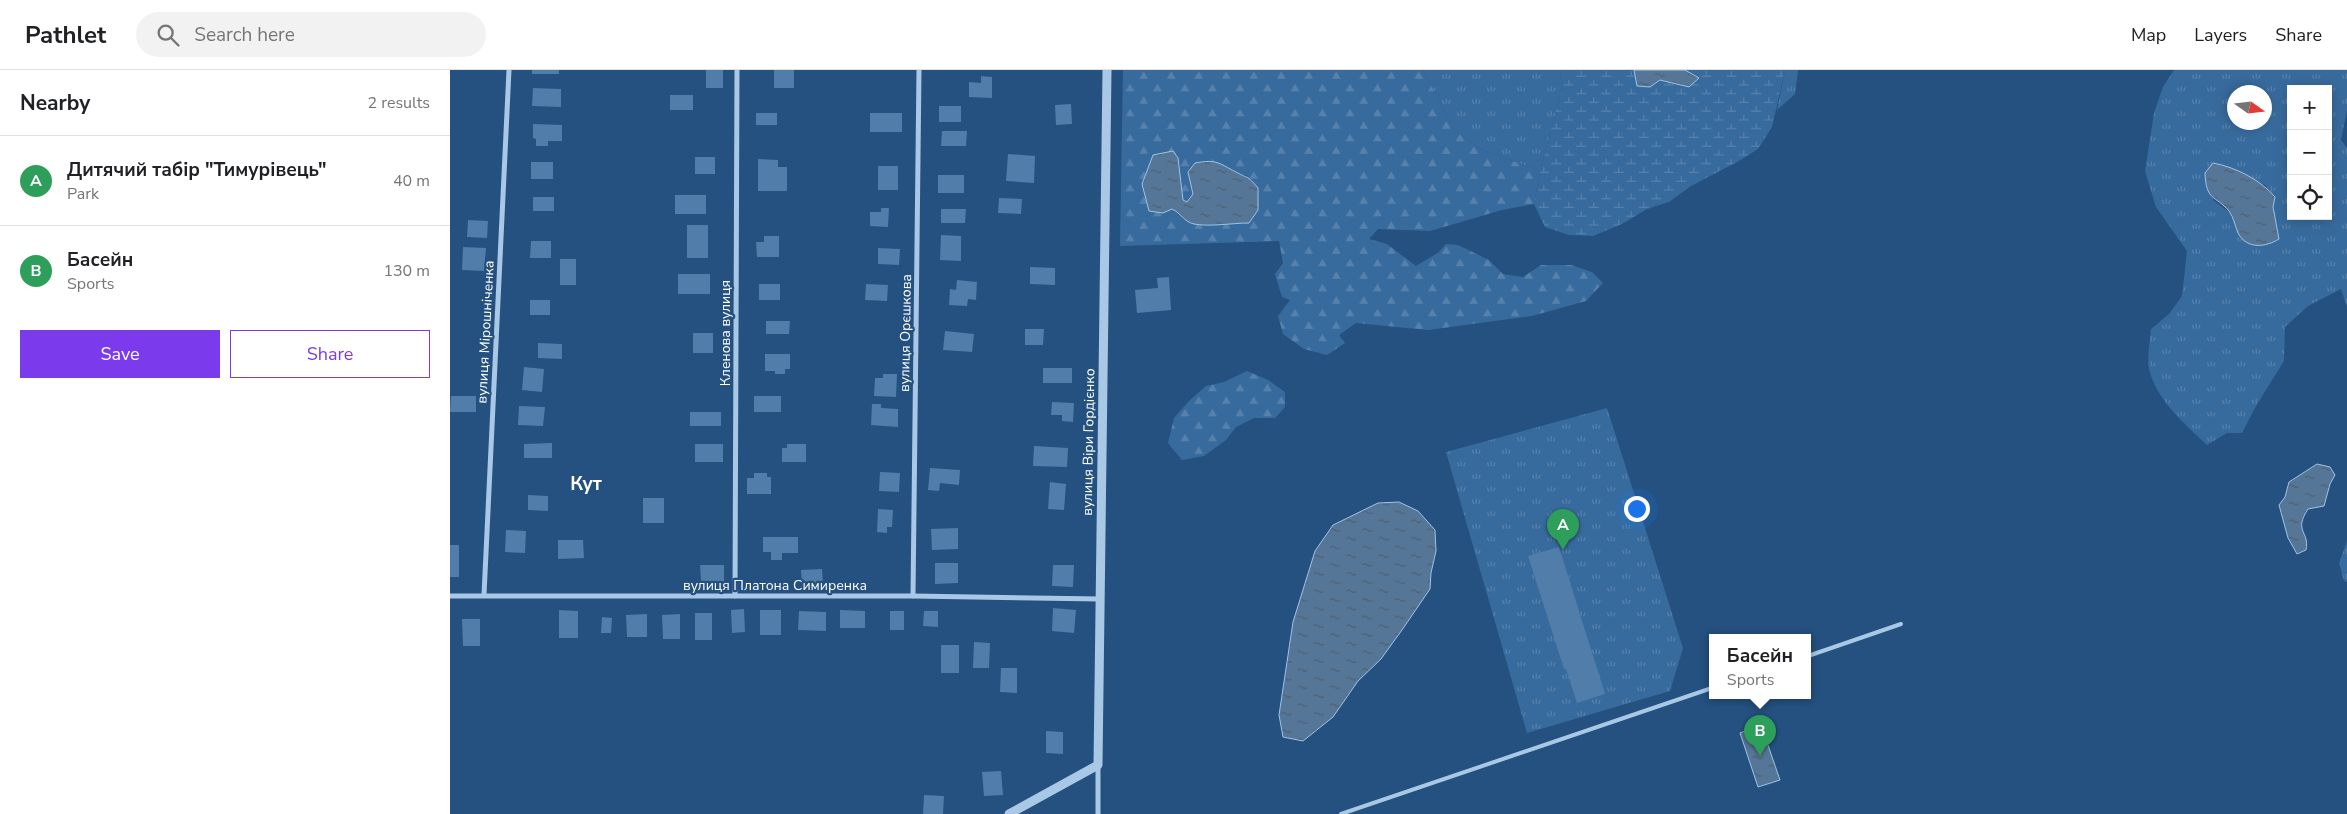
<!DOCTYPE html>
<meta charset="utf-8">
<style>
body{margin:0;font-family:"Nunito Sans",sans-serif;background:#f2f2f2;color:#202124}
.controls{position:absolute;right:15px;top:15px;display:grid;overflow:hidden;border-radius:0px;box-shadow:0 2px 12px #0003}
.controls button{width:45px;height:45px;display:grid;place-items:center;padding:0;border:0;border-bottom:1px solid #e0e0e0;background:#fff;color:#202124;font:25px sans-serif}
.compass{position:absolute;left:1777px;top:15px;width:45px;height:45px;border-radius:50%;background:#fff;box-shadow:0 2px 12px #0003;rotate:104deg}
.you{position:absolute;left:1186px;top:438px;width:18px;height:18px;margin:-12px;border:4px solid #fff;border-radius:50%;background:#1a73e8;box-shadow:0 0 0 8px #1a73e833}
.badge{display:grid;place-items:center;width:32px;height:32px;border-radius:50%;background:#7c3aed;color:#fff;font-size:16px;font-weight:700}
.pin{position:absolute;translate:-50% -41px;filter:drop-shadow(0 1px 2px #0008)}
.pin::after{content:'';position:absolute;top:26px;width:18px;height:15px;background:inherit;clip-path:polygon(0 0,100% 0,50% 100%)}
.popup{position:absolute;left:1259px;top:564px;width:102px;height:65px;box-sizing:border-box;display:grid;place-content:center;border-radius:0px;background:#fff;filter:drop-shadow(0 1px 4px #0005);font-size:16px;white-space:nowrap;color:#757577}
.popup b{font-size:19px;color:#202124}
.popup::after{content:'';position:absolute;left:50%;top:100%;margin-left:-10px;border:10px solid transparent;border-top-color:#fff}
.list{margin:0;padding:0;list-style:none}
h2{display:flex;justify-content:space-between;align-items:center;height:65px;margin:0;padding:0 20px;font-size:21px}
h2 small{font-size:16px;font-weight:400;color:#757577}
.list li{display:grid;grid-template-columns:32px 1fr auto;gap:15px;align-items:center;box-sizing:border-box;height:90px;padding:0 20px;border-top:1px solid #e0e0e0}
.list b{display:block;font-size:19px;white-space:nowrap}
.list p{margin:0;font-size:16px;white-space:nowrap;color:#757577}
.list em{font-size:16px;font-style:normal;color:#757577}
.actions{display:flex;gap:10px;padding:15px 20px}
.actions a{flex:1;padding:11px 0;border:1px solid #7c3aed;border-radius:0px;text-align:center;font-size:18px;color:#7c3aed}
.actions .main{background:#7c3aed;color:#fff}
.icon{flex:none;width:28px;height:28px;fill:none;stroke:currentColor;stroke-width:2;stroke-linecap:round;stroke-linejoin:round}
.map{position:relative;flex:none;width:1897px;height:744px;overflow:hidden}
header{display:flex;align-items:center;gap:30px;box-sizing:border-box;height:70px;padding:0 25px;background:#fff;border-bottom:1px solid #e0e0e0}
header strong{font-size:24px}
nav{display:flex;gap:28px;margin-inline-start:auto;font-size:18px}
.search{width:350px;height:45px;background:#f2f2f2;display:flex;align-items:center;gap:12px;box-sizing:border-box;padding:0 18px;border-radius:28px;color:#757577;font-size:19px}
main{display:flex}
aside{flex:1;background:#fff}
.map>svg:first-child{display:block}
.grass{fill:url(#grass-tufts);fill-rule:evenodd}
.forest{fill:url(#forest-firs);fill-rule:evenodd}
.wetland{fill:url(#wetland-marsh)}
.water{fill:url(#water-ripples);stroke:#9ec4e7}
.building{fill:#507daa}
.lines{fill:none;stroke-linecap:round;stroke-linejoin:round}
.service{stroke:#a9c8e6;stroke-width:4}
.minor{stroke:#a9c8e6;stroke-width:5}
.tertiary{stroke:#a9c8e6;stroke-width:9}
.labels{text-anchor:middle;stroke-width:4.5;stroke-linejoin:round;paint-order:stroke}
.street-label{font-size:14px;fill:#fff;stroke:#24517f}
.district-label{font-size:19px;font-weight:bold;fill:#fff;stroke:#24517f}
</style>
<header>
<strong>Pathlet</strong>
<div class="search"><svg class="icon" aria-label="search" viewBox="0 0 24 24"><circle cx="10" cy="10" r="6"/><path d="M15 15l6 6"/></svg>Search here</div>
<nav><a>Map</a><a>Layers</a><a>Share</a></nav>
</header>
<main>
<aside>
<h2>Nearby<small>2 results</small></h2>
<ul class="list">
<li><span class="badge" style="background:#2e9e5b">A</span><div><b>Дитячий табір &quot;Тимурівець&quot;</b><p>Park</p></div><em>40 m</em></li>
<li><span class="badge" style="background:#2e9e5b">B</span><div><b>Басейн</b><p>Sports</p></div><em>130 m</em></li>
</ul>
<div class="actions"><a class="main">Save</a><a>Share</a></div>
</aside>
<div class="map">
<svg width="1897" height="744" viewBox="0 0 1897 744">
<defs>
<pattern id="grass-tufts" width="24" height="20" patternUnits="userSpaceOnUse" patternTransform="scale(1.25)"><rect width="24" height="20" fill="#386b9d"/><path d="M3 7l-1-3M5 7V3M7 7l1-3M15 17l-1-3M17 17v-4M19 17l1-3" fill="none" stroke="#5681ac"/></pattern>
<pattern id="forest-firs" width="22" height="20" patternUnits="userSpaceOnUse" patternTransform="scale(1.25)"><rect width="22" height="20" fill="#386b9d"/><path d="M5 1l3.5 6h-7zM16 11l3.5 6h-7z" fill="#5681ac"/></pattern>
<pattern id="wetland-marsh" width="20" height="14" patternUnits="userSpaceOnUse" patternTransform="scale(1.25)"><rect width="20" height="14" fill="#386b9d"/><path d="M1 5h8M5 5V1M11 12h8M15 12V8" fill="none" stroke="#5681ac"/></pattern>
<pattern id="water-ripples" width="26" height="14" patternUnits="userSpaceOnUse" patternTransform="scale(1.25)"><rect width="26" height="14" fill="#567698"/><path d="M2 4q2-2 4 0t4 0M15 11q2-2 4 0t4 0" fill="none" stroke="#505f6e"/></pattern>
</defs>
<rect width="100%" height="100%" fill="#24517f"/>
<g class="grass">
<path d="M973 0H1110L1112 18 1090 101 1033 80 1005 61Z"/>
<path d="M1335 0H1348L1345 24 1327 40Z"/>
<path d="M1724 0H1897V40L1891 70 1897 78V237L1891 219 1858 236 1835 257 1834 291 1806 336 1792 363H1777L1757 375C1735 354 1705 329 1699 298 1697 286 1700 271 1701 259L1719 244 1732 226 1737 181 1706 137 1695 101 1704 43 1713 17ZM1841 19H1878V146H1841ZM1784 22H1814V52H1784ZM1772 95 1815 115 1825 127 1823 137 1829 169 1784 151 1779 142 1763 130Z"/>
<path d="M1157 338 1233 578 1220 621 1077 663 996 382Z"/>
<path d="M1897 471V512L1894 511 1889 493Z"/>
</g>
<g class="forest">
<path d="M673 0H973L1005 61 1033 80 1090 101 1084 134 1052 140 980 161 928 159 919 169 937 174 966 196 989 182 996 174 1008 175 1039 190 1053 204 1073 207 1091 195H1121L1142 202 1153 213 1136 231 1082 246 978 260 906 253 889 265 895 273 877 285 854 279 833 264 828 246 840 230 832 227 825 204 833 193 829 171 670 176ZM758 91C774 95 783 102 798 106L734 150 729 142 722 139 729 111 733 130 737 132 743 124 738 102 745 93Z"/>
<path d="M797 301 818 310 835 322V337L825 348H804L786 357 776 370 754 386 732 390 718 373 724 348 740 330 756 316 774 312Z"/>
</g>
<path class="wetland" d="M1110 0H1184V3L1200 16 1210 10 1239 17 1235 0H1335L1322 57 1308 79 1289 91 1241 116 1219 132 1197 139 1172 154 1143 166 1119 165 1095 157 1084 134 1090 101 1112 18Z"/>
<g class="water">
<path d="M1184 0H1235L1249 8 1239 17 1210 10 1200 17 1187 16Z"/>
<path d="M723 81 728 88 733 130 737 132 743 124 738 102 745 93C767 89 768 93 786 102 799 109 797 105 808 118V140L799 153C783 153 759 157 744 154 734 152 731 143 722 139L713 143 699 141 692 114 703 85Z"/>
<path d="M1763 93C1785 97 1811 110 1825 127L1823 137 1829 169C1816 177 1797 180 1788 163 1785 156 1784 148 1779 141 1765 125 1756 131 1755 103Z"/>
<path d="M1867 394 1880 397 1885 405 1880 414 1874 436 1858 439C1843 462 1860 461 1856 480L1847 484 1838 468 1829 435 1835 427 1839 412Z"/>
<path d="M949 432 968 441 985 460 986 481 981 503 980 519 952 560 931 589 908 611 883 647 853 671 833 667 829 645 843 552 865 481 883 455 928 433Z"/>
<path d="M1311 655 1330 710 1308 717 1290 663Z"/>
</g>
<g class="building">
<rect x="82" y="0" width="27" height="4"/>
<rect x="256" y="0" width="17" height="18"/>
<rect x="324" y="0" width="20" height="18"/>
<path d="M531 6 542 7V28L519 27V12L531 13Z"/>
<path d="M83 18 111 19V37L82 36Z"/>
<rect x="220" y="25" width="23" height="15"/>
<path d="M621 34 622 54 606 55 605 35Z"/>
<rect x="489" y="36" width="22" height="16"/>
<rect x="306" y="43" width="21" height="12"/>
<rect x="420" y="43" width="32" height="19"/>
<path d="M83 54 112 55V71H98V76H86V69L83 68Z"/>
<path d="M492 61H517L516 76H491Z"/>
<path d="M558 84 585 86 584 113 556 111Z"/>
<rect x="245" y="87" width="20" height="17"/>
<path d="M308 89 328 90V97H337V121H308Z"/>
<rect x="81" y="92" width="22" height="17"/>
<rect x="428" y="96" width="20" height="24"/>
<rect x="488" y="105" width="26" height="18"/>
<rect x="225" y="125" width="31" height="19"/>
<rect x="83" y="127" width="21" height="14"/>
<path d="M549 128 572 129 571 144 548 143Z"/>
<path d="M431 138H439L438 157 420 156V142H431Z"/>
<path d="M491 139H516L515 153H491Z"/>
<path d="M18 150 38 151 37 168 17 167Z"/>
<rect x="237" y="155" width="21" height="33"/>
<path d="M491 165 511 166V191L490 190Z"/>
<path d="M314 166H329V187H307L306 172H314Z"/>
<path d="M81 171H101V188H80Z"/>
<path d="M13 177 36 178 34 201 12 200Z"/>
<path d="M428 178 450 179 449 195 428 194Z"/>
<rect x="110" y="189" width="16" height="26"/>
<path d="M580 197 605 198V215L580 214Z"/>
<rect x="228" y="204" width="32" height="20"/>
<path d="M719 207 721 240 687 243 685 220 708 218 707 208Z"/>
<path d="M507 210 527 212 526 230 518 229 517 236 499 235 500 219 506 220Z"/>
<rect x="309" y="214" width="21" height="16"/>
<path d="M416 214 438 215 437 231 415 230Z"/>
<rect x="80" y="230" width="20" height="15"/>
<path d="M316 251H340L339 264H316Z"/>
<path d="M575 259H594L593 275H575Z"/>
<path d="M495 261 524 264 522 282 493 280Z"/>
<rect x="243" y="263" width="20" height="20"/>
<path d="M88 273 112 274V289L88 288Z"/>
<path d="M315 284H340V299H335V304H325V301H315Z"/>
<path d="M74 297 94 299 92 322 72 320Z"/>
<rect x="593" y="298" width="29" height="15"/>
<path d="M433 304H447L446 327 424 326 425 308H433Z"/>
<path d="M1 326H26V342H0Z"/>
<rect x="304" y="326" width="27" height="16"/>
<path d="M602 332 624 333 623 352 612 351V345H601Z"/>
<path d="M422 334H431V338L448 339V357L421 355Z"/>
<path d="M69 336 95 337 93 356 68 355Z"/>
<rect x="240" y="342" width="31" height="14"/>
<path d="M102 373V388H74V374Z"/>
<rect x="245" y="374" width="28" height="18"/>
<path d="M337 374H356V392H332V378H337Z"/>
<path d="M584 376 618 378 617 397 583 396Z"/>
<path d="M480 398 510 400 509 415 490 413 489 421 478 420Z"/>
<path d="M430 402 450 403 449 422 429 421Z"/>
<path d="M304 403H317V407H321V424H297V408H304Z"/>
<path d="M600 412 616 414 614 440 598 439Z"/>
<path d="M78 425 98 426V441L78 440Z"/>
<rect x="193" y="428" width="21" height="25"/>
<path d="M428 439 443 440 442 457H437V463L427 462Z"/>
<path d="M508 458V479L482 480 481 459Z"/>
<path d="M56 460 76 461 75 483 55 482Z"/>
<path d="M313 467H348V483H332V490H321V482H313Z"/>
<path d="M108 470H133L134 488 108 489Z"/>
<rect x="0" y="475" width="9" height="32"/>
<path d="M1109 477 1155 624 1127 633 1116 599H1114L1078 486Z"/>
<path d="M485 493H508V513L485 514Z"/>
<path d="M250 495H274V511H251Z"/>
<path d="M603 495H624L623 517 602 516Z"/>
<path d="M372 499 373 514 352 515 351 500Z"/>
<path d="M603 538 626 540 624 563 602 561Z"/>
<path d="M294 539 295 562 282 563 281 540Z"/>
<path d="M109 540 128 541V568H109Z"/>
<rect x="310" y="540" width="21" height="25"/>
<path d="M390 540 415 541V558H390Z"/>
<path d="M349 541 376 542V561L348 560Z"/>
<rect x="440" y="541" width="14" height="19"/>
<path d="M474 541H488V557L473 556Z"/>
<rect x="245" y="543" width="17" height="27"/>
<path d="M197 544V567H177L176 545Z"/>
<path d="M230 544V569H213L212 545Z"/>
<path d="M152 547 162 548 161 563H151Z"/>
<path d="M12 549H30V576H13Z"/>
<path d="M524 572 540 573 539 598H523Z"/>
<rect x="491" y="575" width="18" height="28"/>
<path d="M551 598H567V623L550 622Z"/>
<path d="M596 661 613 662V684L596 683Z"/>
<path d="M551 701 553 725 534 726 532 702Z"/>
<path d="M474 725 494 726 493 744H473Z"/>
</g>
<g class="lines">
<g class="service">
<path d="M1358 586 1451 554"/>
<path d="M891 744 1262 618"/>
</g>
<g class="minor">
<path d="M34 525 59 0"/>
<path d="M0 526H463L650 529"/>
<path d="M285 526 287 0"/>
<path d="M463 526 469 0"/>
<path d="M648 695V744"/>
</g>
<path class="tertiary" d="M559 744 648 695 657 0"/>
</g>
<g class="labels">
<g class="street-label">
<text transform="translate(35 262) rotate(-87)" y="5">вулиця Мірошніченка</text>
<text transform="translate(275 263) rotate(-90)" y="5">Кленова вулиця</text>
<text transform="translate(455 263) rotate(-89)" y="5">вулиця Орєшкова</text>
<text transform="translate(638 372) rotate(-89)" y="5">вулиця Віри Гордієнко</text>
<text x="325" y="520">вулиця Платона Симиренка</text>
</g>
<g class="district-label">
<text x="136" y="420">Кут</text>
</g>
</g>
</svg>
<div class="controls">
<button>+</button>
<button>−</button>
<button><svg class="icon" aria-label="locate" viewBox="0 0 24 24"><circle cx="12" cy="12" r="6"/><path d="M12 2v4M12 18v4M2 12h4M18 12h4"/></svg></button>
</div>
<svg class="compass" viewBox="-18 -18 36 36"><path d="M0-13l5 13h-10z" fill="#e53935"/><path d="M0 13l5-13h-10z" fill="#757577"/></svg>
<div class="you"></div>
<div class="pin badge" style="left:1113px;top:480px;background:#2e9e5b">A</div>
<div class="pin badge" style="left:1310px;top:686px;background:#2e9e5b">B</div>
<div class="popup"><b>Басейн</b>Sports</div>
</div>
</main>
